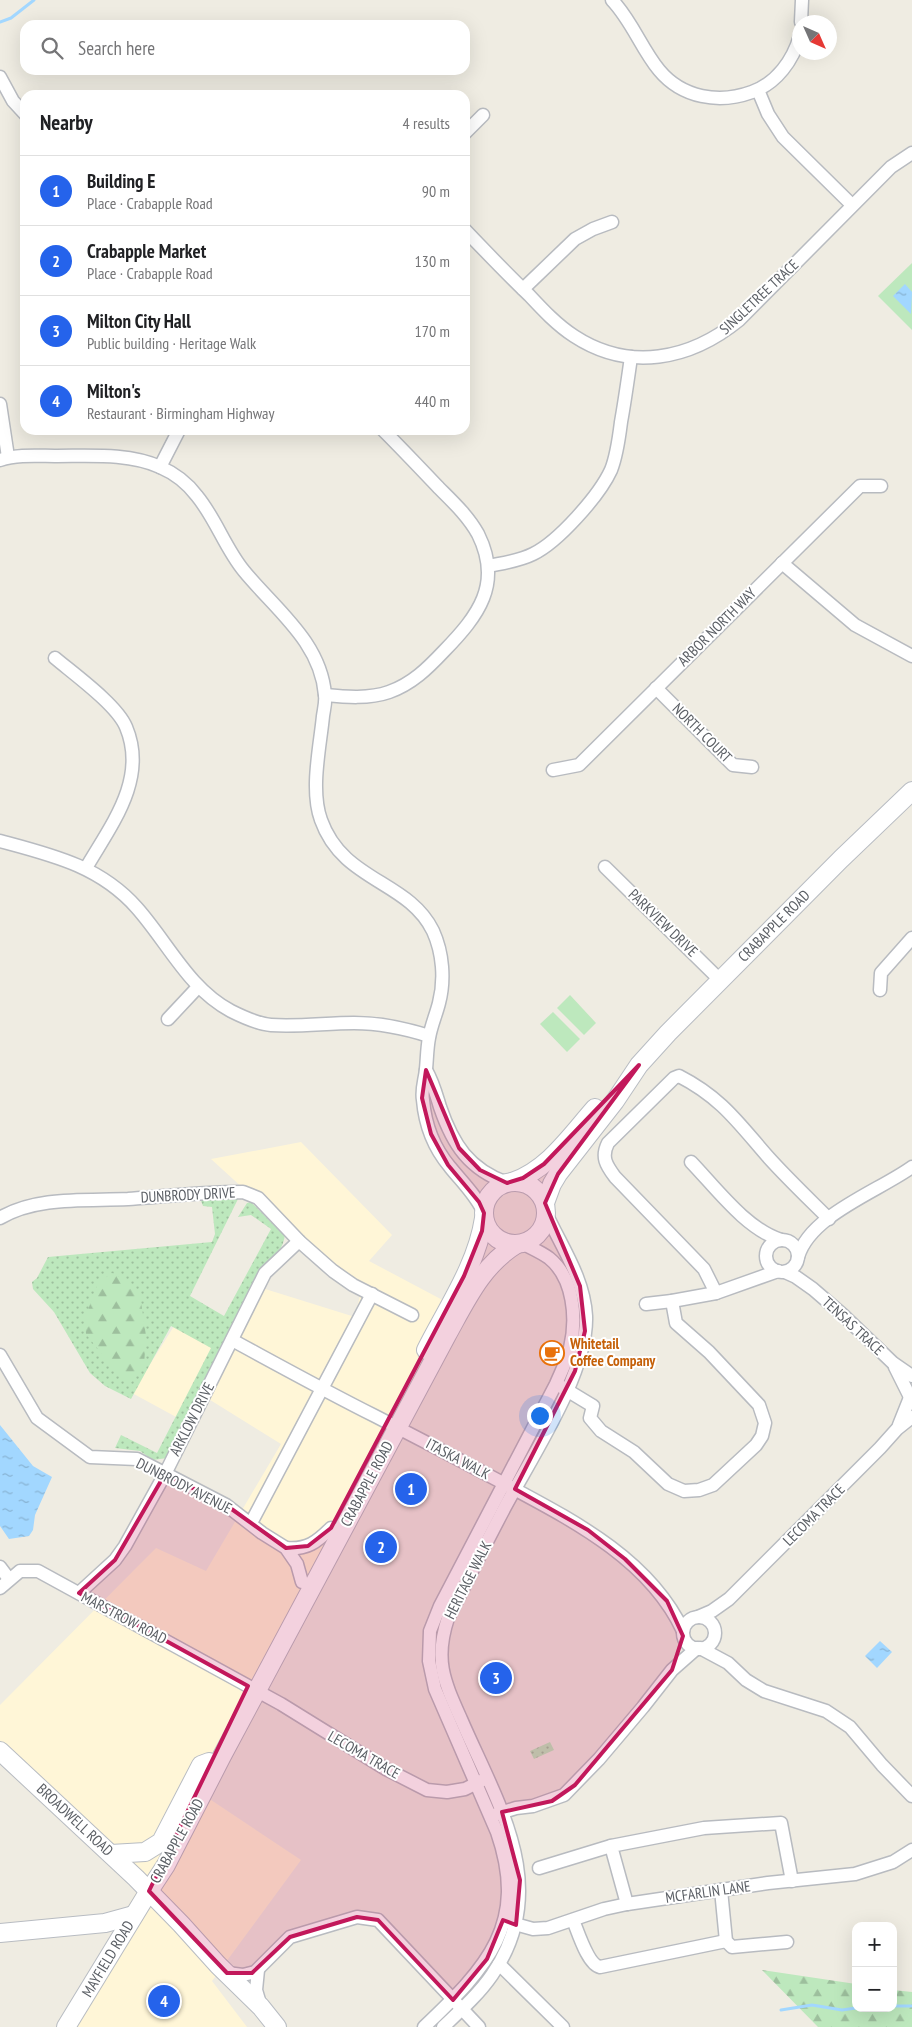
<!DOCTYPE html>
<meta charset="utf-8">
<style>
body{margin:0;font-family:"PT Sans Narrow",sans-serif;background:#f6f6f6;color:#202124}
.controls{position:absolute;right:15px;bottom:15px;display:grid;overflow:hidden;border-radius:10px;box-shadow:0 5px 20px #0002}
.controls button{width:45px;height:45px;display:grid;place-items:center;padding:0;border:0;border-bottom:1px solid #e0e0e0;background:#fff;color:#202124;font:25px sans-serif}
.compass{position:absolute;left:792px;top:15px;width:45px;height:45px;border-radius:50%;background:#fff;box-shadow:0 5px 20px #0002;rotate:135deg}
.you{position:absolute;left:539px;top:1415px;width:18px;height:18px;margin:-12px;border:4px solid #fff;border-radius:50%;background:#1a73e8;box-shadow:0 0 0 8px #1a73e833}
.badge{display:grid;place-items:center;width:32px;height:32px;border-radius:50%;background:#2563eb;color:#fff;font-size:16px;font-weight:700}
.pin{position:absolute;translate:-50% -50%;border:2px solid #fff;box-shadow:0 1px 5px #0006}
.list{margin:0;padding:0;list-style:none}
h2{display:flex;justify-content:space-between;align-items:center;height:65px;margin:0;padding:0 20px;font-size:21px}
h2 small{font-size:16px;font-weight:400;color:#757577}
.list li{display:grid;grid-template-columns:32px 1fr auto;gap:15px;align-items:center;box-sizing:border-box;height:70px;padding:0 20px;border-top:1px solid #e0e0e0}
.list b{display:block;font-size:19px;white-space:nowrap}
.list p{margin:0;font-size:16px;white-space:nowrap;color:#757577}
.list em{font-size:16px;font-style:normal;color:#757577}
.icon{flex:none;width:28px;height:28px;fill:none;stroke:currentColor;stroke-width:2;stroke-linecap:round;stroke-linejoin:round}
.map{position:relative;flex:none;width:912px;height:2027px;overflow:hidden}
.search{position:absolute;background:#fff;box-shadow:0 5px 20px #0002;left:20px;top:20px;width:450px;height:55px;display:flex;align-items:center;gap:12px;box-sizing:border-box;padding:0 18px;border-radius:15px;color:#757577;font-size:19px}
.panel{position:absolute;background:#fff;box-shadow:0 5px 20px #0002;left:20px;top:90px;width:450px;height:345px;border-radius:15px}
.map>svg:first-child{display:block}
.commercial{fill:#fff6d7}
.green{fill:url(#green-dots)}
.forest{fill:url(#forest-firs)}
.pitch{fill:#bde8bd}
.water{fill:url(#water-ripples)}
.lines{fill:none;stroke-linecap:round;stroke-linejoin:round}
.stream{stroke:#a2d7ff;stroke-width:3}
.street-casing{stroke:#b8bbc0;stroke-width:15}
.secondary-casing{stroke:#b8bcc2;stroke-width:20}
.street{stroke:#fff;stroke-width:12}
.secondary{stroke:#fff;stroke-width:18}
.marked{fill:#c2185b;fill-opacity:0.2;stroke:#c2185b;stroke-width:4;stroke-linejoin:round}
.labels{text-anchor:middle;stroke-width:4;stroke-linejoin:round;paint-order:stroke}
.street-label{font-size:15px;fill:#5b5f65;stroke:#fff}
.food-label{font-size:15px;font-weight:bold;fill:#c56008;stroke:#fff;text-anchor:start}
</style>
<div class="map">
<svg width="912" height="2027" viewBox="0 0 912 2027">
<defs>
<pattern id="green-dots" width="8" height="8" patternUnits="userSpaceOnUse" patternTransform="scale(1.25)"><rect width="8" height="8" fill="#bde8bd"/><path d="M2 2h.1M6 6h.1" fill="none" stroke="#9dbf9d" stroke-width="1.8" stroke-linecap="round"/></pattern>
<pattern id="forest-firs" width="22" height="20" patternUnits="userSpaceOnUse" patternTransform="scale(1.25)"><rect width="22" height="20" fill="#bde8bd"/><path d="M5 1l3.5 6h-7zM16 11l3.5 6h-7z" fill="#9dbf9d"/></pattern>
<pattern id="water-ripples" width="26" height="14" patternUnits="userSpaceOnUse" patternTransform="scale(1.25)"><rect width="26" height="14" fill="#a2d7ff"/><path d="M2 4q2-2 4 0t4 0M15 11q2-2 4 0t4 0" fill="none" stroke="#87b2d2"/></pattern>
</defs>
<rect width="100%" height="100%" fill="#efece2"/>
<path class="commercial" d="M301 1142 392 1235 369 1261 452 1305 323 1556 196 1790 301 1860 212 1981 247 2027H57L138 1889 0 1756V1705L156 1548 206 1571 281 1444 207 1398 189 1424 132 1393 181 1315 226 1339 262 1288 355 1317 360 1295 211 1159Z"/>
<g class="green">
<path d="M239 1197 190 1296 224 1316 271 1229 251 1215 238 1217 247 1203 251 1202 273 1224 280 1227 285 1234C284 1248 274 1259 262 1266L167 1458 153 1460 140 1451 115 1448 121 1435 157 1453 211 1348 171 1326 131 1399 105 1386 90 1373 54 1312 33 1289 32 1282 37 1278 48 1257 212 1242 215 1234 212 1207 203 1206 200 1198Z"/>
<path d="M550 1742 554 1750 534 1759 530 1751Z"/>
</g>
<g class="forest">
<path d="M112 1273 130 1283 140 1295 146 1336 144 1365 129 1385 115 1371 86 1334 85 1318 98 1283Z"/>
<path d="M762 1970 856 1984V2008H893V1990L912 1992V2027H818Z"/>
</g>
<g class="pitch">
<path d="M912 263V330L878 296Z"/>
<path d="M570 995 596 1023 584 1035 557 1008Z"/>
<path d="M553 1012 580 1039 567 1052 540 1024Z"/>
</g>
<g class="water">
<path d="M905 284 912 292 911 314 893 296Z"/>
<path d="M0 1425 33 1466 52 1477 35 1515 33 1530 29 1536 9 1539 0 1526Z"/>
<path d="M880 1641 892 1652 877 1668 865 1656Z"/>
</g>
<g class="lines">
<g class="stream">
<path d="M0 22 11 18 34 0"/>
<path d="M893 2006H912"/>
<path d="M781 2010 812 2005 842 2010 856 2008"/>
</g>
<defs>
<g id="street">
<path d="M612 0C632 21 641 48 659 70 682 98 719 104 752 92 777 83 793 60 800 36"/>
<path d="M801 22 802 0"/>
<path d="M0 77 13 101 25 114"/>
<path d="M758 90 768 114 783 137 852 205"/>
<path d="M465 133 483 115"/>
<path d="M465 230C486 252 507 274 529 295 543 310 557 325 574 336 629 372 690 360 739 320L891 167 912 153"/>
<path d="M523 289 575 239 593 229 612 222"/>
<path d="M0 404 8 457"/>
<path d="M0 460C18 454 38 456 57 456 90 456 129 453 160 467 174 473 188 484 197 496 216 519 225 548 244 571 275 609 321 642 325 695 326 702 324 709 323 716 320 747 310 790 321 820 343 882 408 880 433 931 443 953 445 980 439 1003 436 1015 431 1026 429 1038 427 1048 427 1059 426 1069 425 1080 421 1089 423 1100 425 1124 434 1148 450 1167 462 1182 476 1195 484 1213"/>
<path d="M160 467 179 430"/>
<path d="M782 563 855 625 912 656"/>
<path d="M489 566C503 563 519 561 533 554 558 542 599 496 611 470 617 455 619 438 621 422 625 400 628 378 631 357"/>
<path d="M55 658C74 674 117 705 126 727 148 779 111 825 86 868"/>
<path d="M656 688 733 765 752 767"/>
<path d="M325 695C346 697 369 699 389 692 412 684 428 668 444 651 478 616 503 584 478 534 468 516 453 502 439 488 420 468 402 449 383 430"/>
<path d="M553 770 579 765 860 486H881"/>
<path d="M0 841C52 855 100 866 137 908 168 943 189 989 231 1011 243 1017 258 1024 271 1025 298 1027 327 1023 354 1023 380 1023 404 1028 429 1036"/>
<path d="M605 867 720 980"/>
<path d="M880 990 881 973 912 938"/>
<path d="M168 1019 198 987"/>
<path d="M426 1070C433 1082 436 1094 440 1107 453 1145 469 1169 507 1183"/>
<path d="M691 1162C716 1188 746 1229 781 1240"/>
<path d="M0 1218C36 1196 87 1201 128 1199 166 1196 204 1192 243 1192L258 1198 299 1241 333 1271 353 1285 412 1315"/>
<circle cx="782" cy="1256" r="16"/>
<path d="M798 1257C810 1215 879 1191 912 1167"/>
<path d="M785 1272 796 1277 813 1289 843 1315 893 1363 912 1376"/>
<path d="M716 1293 704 1269 615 1177C606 1165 601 1157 608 1143L674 1078 679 1076C722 1098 739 1124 769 1158 788 1179 809 1199 829 1219"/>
<path d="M646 1304 672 1301 716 1293 778 1271"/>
<path d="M232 1340C280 1366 327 1392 375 1416 418 1438 460 1460 503 1483 570 1519 649 1558 683 1631"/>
<path d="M0 1355 37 1418 90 1457 137 1459 226 1505 262 1533 286 1548 297 1564 302 1582"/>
<path d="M895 1367 909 1395"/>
<path d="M560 1386 593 1406 590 1418 601 1431 634 1452 668 1484 684 1491 699 1490 713 1485 756 1445 762 1436 765 1423 759 1405 709 1352 676 1323 672 1301"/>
<path d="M899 1425 909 1400"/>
<path d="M251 1523 372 1294"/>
<path d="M286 1548C307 1550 317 1542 331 1528"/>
<path d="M0 1567 9 1579"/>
<path d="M0 1588 20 1571H38L281 1704 386 1769 427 1790 447 1792 465 1789 483 1780"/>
<path d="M79 1593 115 1560 125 1546 165 1474 265 1273 299 1241"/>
<path d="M698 1617 712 1611 729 1599 880 1448 897 1429 912 1417"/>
<circle cx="699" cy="1633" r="16"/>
<path d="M700 1648 728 1663 746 1680 764 1691 826 1711 850 1727 882 1765 912 1796"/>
<path d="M494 1815 516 1808 533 1806 564 1795 599 1759 643 1707 672 1670 697 1648"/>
<path d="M539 1868 611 1846"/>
<path d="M721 1890 726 1941 732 1947 787 1942"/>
<path d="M627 1904 611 1846 704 1828 781 1823 792 1881"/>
<path d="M573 1920C578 1932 588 1965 600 1967L726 1941"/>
<path d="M508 1922 533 1929 548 1928 604 1909 627 1904 768 1883 855 1874 893 1862 912 1850"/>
<path d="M499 1964 563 2027"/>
<path d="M258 1970 256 1990 261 2007"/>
<path d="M227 1973 243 1975 255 1972 290 1937 357 1917 378 1920 479 2027"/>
<path d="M424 2027C487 1967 529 1924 497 1832L435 1689 429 1661 430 1631 440 1606 556 1384C561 1372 567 1361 570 1348 577 1319 574 1278 549 1258 541 1252 531 1248 522 1243"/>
<path d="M443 2027C460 2011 479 1994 492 1975 553 1887 497 1803 461 1719 444 1681 434 1660 448 1618 467 1581 486 1543 505 1507 532 1456 588 1373 586 1316 584 1278 561 1246 546 1213"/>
</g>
<g id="secondary">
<path d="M512 1182C548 1170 571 1135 595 1108"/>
<circle cx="515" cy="1213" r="31"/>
<path d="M545 1203 552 1184 558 1174 615 1101 639 1065 668 1033 841 859 912 791"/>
<path d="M426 1350C447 1308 477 1265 484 1218"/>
<path d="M0 1751 136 1878 181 1924 218 1965 261 2007 277 2027"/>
<path d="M111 1854 145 1852 161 1842 201 1765 209 1762"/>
<path d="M0 1933 105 1923 134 1915"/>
<path d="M66 2027 149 1891 166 1865 222 1756 447 1335C466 1301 482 1265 517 1244"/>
</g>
</defs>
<use href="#street" class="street-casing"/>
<use href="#secondary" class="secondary-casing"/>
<use href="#street" class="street"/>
<use href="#secondary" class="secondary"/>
</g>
<path class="marked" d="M639 1065 558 1174 545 1203 580 1286 585 1331 575 1371 515 1489 588 1530 625 1559 667 1601 683 1636 672 1670 575 1785 552 1801 502 1812 520 1880 516 1925 503 1920 487 1959 453 2000 378 1920 357 1917 290 1937 252 1973H227L149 1891 248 1686 79 1593 115 1560 165 1474 226 1505 286 1548 308 1546 331 1528 464 1276 482 1231 484 1213 479 1202 448 1165 431 1134 422 1098 426 1070 459 1148 480 1170 507 1183 523 1178 544 1164Z"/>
<defs>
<symbol id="cafe-ring" viewBox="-11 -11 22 22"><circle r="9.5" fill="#fff" stroke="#e8710a" stroke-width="1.5"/><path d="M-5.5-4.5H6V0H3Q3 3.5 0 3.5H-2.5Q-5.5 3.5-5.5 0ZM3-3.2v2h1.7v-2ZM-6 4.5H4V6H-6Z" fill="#e8710a"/></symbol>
</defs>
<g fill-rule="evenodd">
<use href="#cafe-ring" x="538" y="1339" width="28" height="28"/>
</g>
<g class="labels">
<g class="street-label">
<text transform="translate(759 297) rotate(-43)" y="5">SINGLETREE TRACE</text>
<text transform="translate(717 627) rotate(-45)" y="5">ARBOR NORTH WAY</text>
<text transform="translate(702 733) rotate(45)" y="5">NORTH COURT</text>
<text transform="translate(663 923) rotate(44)" y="5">PARKVIEW DRIVE</text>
<text transform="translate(774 926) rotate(-45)" y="5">CRABAPPLE ROAD</text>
<text transform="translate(188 1195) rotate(-3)" y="5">DUNBRODY DRIVE</text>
<text transform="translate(853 1326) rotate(43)" y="5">TENSAS TRACE</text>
<text transform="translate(192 1419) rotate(-63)" y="5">ARKLOW DRIVE</text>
<text transform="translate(458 1459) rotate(28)" y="5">ITASKA WALK</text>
<text transform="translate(367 1484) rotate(-62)" y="5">CRABAPPLE ROAD</text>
<text transform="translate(184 1486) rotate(27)" y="5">DUNBRODY AVENUE</text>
<text transform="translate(814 1515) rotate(-45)" y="5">LECOMA TRACE</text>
<text transform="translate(468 1580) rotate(-63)" y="5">HERITAGE WALK</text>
<text transform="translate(124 1618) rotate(28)" y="5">MARSTROW ROAD</text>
<text transform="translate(364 1755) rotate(30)" y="5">LECOMA TRACE</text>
<text transform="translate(75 1820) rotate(43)" y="5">BROADWELL ROAD</text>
<text transform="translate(177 1841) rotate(-61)" y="5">CRABAPPLE ROAD</text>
<text transform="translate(708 1892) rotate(-8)" y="5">MCFARLIN LANE</text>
<text transform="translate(108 1959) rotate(-59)" y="5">MAYFIELD ROAD</text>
</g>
<g class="food-label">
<text x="570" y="1349">Whitetail<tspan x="570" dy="17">Coffee Company</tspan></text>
</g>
</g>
</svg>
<div class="controls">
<button>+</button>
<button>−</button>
</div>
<svg class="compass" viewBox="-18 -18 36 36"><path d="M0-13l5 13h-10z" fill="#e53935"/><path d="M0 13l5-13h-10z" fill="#757577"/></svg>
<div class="you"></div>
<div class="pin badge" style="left:411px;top:1489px">1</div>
<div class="pin badge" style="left:381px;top:1547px">2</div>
<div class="pin badge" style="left:496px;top:1678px">3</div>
<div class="pin badge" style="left:164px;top:2001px">4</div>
<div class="search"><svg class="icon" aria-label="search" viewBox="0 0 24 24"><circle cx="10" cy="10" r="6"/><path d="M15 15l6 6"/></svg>Search here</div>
<section class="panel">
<h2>Nearby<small>4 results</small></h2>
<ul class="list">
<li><span class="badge">1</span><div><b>Building E</b><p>Place · Crabapple Road</p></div><em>90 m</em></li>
<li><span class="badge">2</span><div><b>Crabapple Market</b><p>Place · Crabapple Road</p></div><em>130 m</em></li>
<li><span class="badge">3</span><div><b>Milton City Hall</b><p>Public building · Heritage Walk</p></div><em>170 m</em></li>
<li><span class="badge">4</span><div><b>Milton's</b><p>Restaurant · Birmingham Highway</p></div><em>440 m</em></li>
</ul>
</section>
</div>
